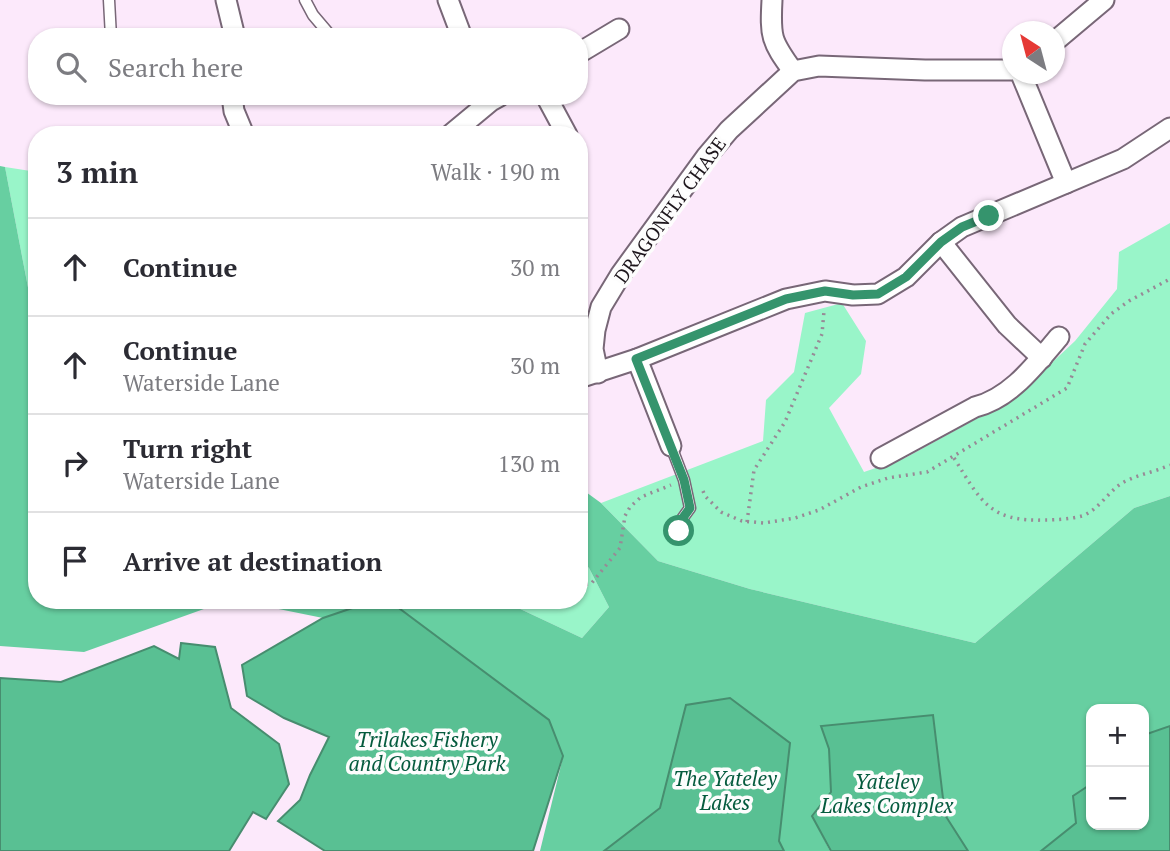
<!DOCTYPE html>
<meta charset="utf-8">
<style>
body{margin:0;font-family:"PT Serif",serif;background:#f2f2f3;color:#2b2b33}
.controls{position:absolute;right:21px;bottom:21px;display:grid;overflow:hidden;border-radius:14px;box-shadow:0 2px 5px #0004}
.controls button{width:63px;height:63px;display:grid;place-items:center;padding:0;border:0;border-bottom:2px solid #e1e1e2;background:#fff;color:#2b2b33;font:35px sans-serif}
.compass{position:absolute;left:1002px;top:21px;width:63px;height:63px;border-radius:50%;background:#fff;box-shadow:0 2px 5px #0004;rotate:324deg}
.stop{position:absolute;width:21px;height:21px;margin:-16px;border:5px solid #35946d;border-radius:50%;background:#fff}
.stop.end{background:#35946d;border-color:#fff;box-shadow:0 2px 7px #0008}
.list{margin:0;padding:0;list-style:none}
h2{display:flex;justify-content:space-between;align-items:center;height:91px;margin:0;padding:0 28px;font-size:30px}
h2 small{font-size:23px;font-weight:400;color:#7c7c81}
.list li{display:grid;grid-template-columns:46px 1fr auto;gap:21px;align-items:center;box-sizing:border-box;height:98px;padding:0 28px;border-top:2px solid #e1e1e2}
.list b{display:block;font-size:26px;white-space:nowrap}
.list p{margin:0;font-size:23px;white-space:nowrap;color:#7c7c81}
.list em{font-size:23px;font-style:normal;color:#7c7c81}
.icon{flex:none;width:38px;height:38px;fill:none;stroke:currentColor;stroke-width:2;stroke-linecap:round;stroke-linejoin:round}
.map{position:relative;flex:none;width:1170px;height:851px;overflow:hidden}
.search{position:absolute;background:#fff;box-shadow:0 2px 5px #0004;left:28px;top:28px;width:560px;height:77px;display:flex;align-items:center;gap:18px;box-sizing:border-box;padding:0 24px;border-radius:28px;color:#7c7c81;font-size:26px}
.panel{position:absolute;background:#fff;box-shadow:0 2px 5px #0004;left:28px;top:126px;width:560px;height:483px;border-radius:28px}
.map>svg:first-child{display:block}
.green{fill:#99f5c9}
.forest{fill:#67cfa1}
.water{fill:#59c093;stroke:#478d6f;stroke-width:2}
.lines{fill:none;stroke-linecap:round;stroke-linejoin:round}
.lane-casing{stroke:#786777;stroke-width:13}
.street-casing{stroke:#786777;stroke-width:23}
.path{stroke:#978a96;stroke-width:3.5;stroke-dasharray:2 5;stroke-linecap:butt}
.lane{stroke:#fff;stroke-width:10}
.street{stroke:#fff;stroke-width:19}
.route{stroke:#35946d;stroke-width:9}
.labels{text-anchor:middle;stroke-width:7;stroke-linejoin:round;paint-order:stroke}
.street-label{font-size:19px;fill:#1d161c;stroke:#fdfdfd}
.water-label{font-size:21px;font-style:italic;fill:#055b3e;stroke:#fdfdfd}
</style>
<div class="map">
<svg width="1170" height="851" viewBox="0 0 1170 851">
<rect width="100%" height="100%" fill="#fce9fb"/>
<g class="green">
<path d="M5 167 37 172V297L30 298Z"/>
<path d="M1170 223V496L1134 508 975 643 750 589 658 561 601 503 763 441 766 400 794 372 805 313 842 303 866 341 861 374 829 408 864 472 905 458 1014 398 1075 341 1117 289 1119 252Z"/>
<path d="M579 560 589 568 609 607 582 638 501 600H579Z"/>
</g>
<g class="forest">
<path d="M0 166 5 167 30 298 37 297V600H229L84 652 0 646Z"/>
<path d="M579 487 601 503 658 561 750 589 975 643 1134 508 1170 496V726L1144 735V709H1091V784L1073 796 1077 823 1041 851H968L945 815 933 715 821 727 829 749 831 792 812 816 830 851H784L779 841 790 743 730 698 686 705 660 808 604 851H540L563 757 549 720 388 600H501L582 638 609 607 589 568 579 560Z"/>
<path d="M235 600H376L323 618Z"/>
</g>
<g class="water">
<path d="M376 600H388L549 720 563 756 533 851H325L278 821 300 800 310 775 329 737 284 718 247 696 242 665 323 618Z"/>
<path d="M181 643 215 647 231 708 279 744 289 784 266 819 253 812 229 851H0V678L61 682 154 646 179 659Z"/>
<path d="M730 698 790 743 779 841 784 851H604L660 808 686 705Z"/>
<path d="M933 715 945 815 968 851H831L812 816 831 792 829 749 821 726Z"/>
<path d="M1170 726V851H1041L1076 823 1073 796 1091 784V825H1144V735Z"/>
</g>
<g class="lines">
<defs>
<g id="lane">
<path d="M109 0 111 37"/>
<path d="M305 0 313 15 330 35"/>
<path d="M671 446 684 480 690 508 682 519 679 531"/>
</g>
<g id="street">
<path d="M226 0 235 37"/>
<path d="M448 0 462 37"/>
<path d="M772 0C770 37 771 41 793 71"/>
<path d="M1054 42 1104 0"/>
<path d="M579 53 619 29"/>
<path d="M1021 74 1066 183"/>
<path d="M232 96 234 111 244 135"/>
<path d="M546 96 567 135"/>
<path d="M450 135 491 101 500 96"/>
<path d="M941 242 1007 325 1042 358"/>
<path d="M637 359 671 446"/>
<path d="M598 373 593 349 595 330 601 307 621 274 706 157 729 130 793 71 819 66 925 70H1012"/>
<path d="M579 378 637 359 786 299 825 291 853 295 878 294 906 277 941 242 962 227 1123 159 1170 128"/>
<path d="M881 458 975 407C1011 398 1035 365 1059 337"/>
</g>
</defs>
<use href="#lane" class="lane-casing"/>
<use href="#street" class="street-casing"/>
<g class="path">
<path d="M954 458C981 501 989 522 1045 520 1056 520 1071 519 1082 516 1099 510 1109 490 1124 482 1139 474 1155 472 1170 465"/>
<path d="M703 491 705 496 721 512 742 521 764 523 795 518 819 510 861 487 888 478 927 472 1067 388 1085 344 1111 314 1129 301 1170 279"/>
<path d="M747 522 754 470 785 422 822 334 824 311"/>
<path d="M579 585 591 584 620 548 625 516 630 507 641 497 671 485"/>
</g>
<use href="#lane" class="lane"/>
<use href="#street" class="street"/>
</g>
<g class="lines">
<path class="route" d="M679 531 682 519 690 508 684 480 636 359 786 299 825 291 853 295 878 294 906 277 941 242 962 227 989 216"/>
</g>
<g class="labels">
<g class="street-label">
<text transform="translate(670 210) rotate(-54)" y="7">DRAGONFLY CHASE</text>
</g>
<g class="water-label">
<text x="427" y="747">Trilakes Fishery<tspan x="427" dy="24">and Country Park</tspan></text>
<text x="725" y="786">The Yateley<tspan x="725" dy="24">Lakes</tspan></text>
<text x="887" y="789">Yateley<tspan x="887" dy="24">Lakes Complex</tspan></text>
</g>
</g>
</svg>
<div class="controls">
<button>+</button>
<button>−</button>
</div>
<svg class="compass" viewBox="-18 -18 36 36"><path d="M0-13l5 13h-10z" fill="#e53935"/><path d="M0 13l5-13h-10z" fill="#7c7c81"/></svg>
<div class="stop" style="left:679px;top:531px"></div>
<div class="stop end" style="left:989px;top:216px"></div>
<div class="search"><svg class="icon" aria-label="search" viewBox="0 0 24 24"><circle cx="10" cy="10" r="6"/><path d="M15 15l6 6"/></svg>Search here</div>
<section class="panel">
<h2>3 min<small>Walk · 190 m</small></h2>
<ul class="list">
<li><svg class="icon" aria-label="ahead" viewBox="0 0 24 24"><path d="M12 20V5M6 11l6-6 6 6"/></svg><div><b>Continue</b></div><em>30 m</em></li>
<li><svg class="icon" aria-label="ahead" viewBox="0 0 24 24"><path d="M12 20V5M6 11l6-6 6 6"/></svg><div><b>Continue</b><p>Waterside Lane</p></div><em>30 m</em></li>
<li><svg class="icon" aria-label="right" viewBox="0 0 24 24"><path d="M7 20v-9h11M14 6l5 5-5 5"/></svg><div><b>Turn right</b><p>Waterside Lane</p></div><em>130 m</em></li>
<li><svg class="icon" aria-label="arrive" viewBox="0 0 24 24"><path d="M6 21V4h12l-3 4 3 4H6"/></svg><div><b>Arrive at destination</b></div></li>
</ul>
</section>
</div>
